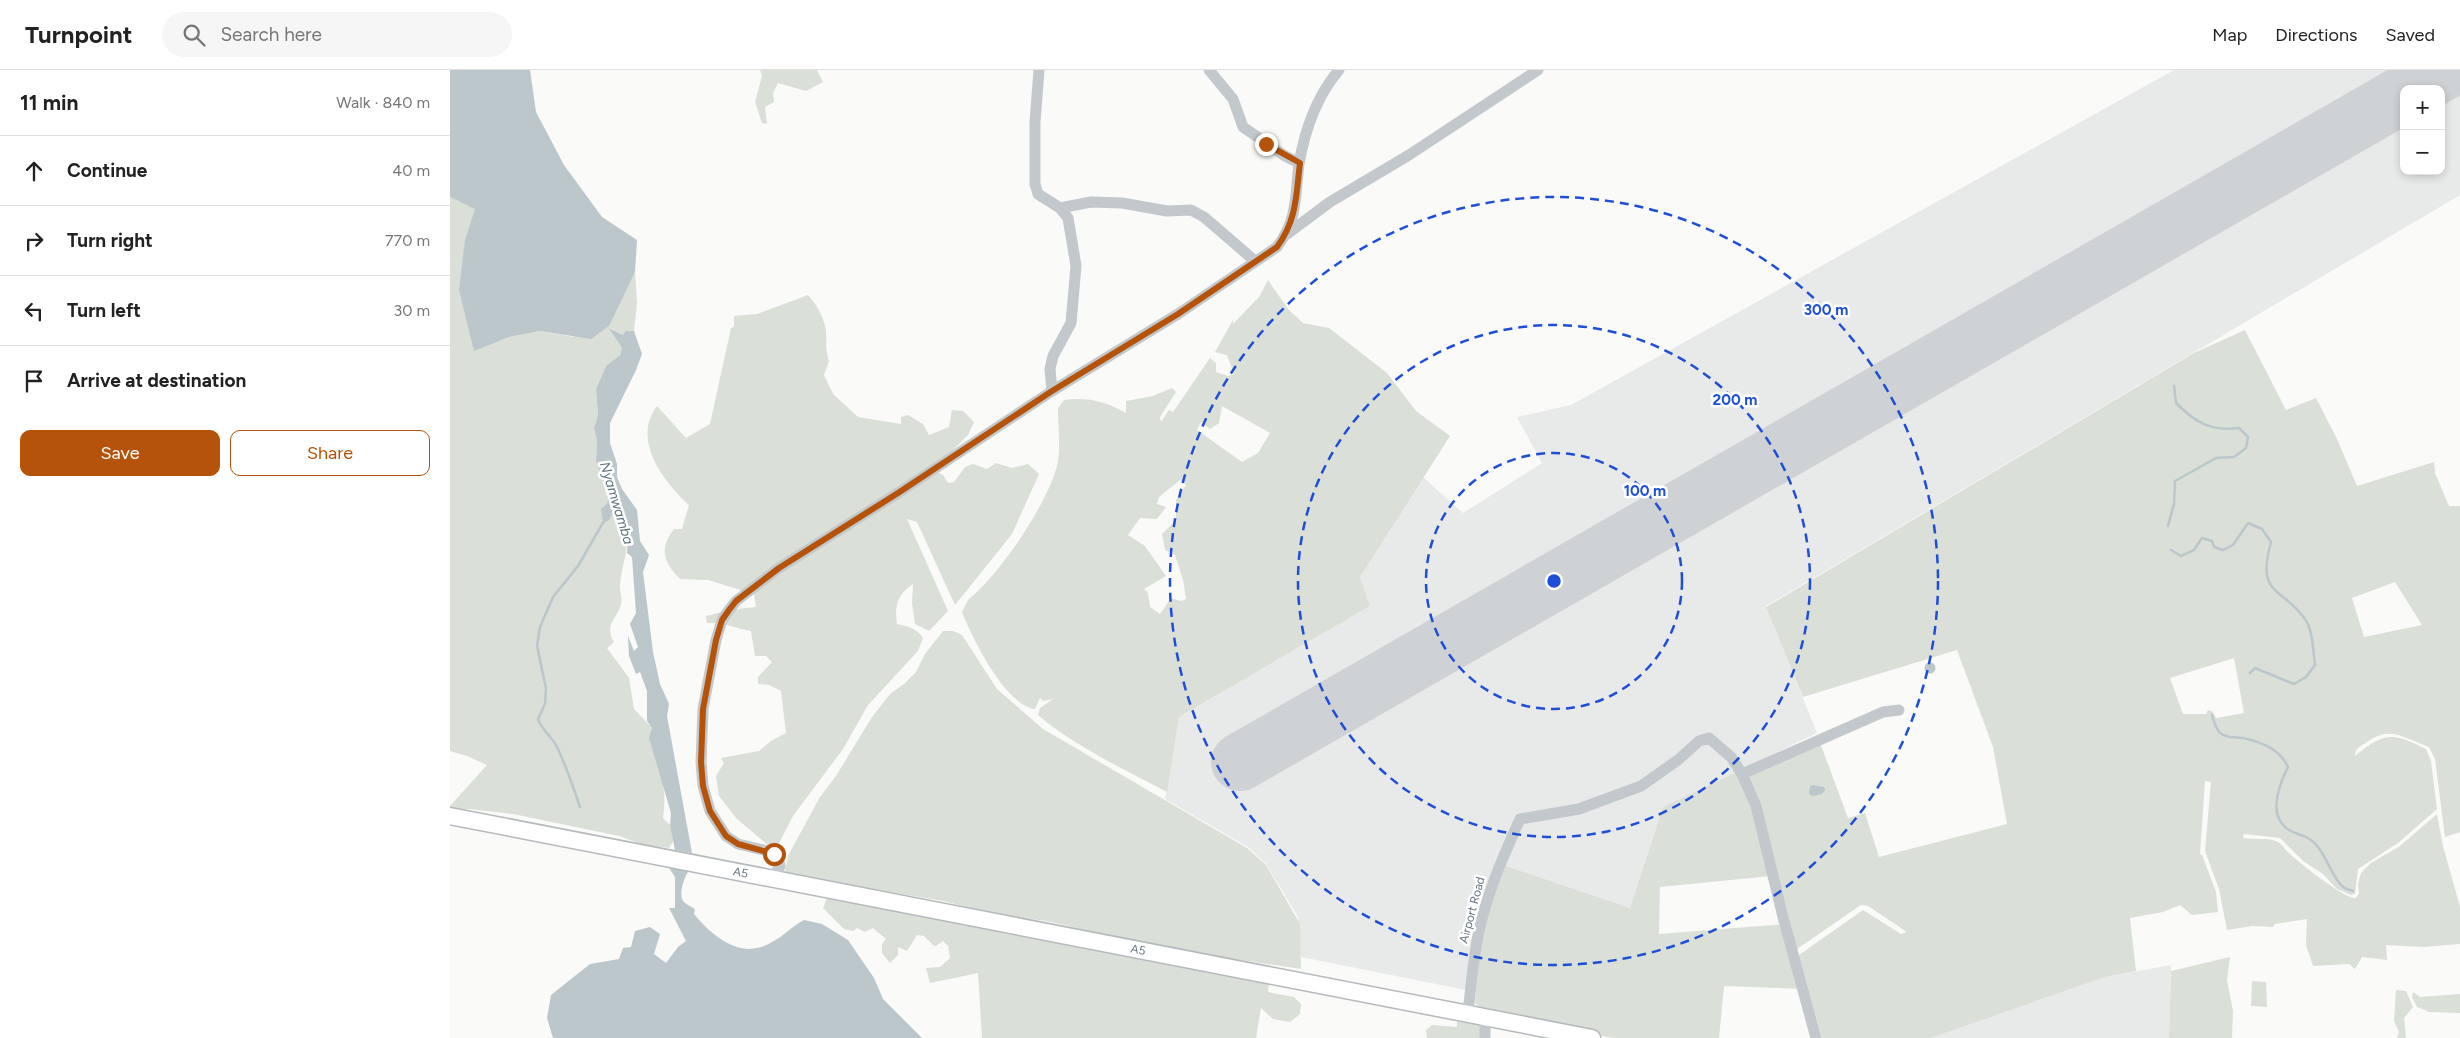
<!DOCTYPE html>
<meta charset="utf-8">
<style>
body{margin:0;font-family:Figtree,sans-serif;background:#f6f6f6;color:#222}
.controls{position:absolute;right:15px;top:15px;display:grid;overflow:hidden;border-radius:10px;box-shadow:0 2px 8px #0003}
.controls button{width:45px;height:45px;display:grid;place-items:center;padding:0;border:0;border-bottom:1px solid #e0e0e0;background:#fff;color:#222;font:25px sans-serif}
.stop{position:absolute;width:15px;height:15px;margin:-11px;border:4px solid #b45309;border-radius:50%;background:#fff}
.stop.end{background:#b45309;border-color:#fff;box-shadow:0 1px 5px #0008}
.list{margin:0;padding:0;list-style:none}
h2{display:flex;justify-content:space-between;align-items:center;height:65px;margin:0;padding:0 20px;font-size:21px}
h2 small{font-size:16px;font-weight:400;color:#767676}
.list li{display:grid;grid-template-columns:32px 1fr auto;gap:15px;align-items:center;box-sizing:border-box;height:70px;padding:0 20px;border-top:1px solid #e0e0e0}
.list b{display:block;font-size:19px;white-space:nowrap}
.list em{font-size:16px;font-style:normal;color:#767676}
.actions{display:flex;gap:10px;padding:15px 20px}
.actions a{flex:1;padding:11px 0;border:1px solid #b45309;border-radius:10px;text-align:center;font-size:18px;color:#b45309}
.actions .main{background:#b45309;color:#fff}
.icon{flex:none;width:28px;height:28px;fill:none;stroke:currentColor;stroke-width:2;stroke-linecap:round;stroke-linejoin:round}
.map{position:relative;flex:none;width:2010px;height:968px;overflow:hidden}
header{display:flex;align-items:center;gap:30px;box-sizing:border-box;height:70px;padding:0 25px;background:#fff;border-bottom:1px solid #e0e0e0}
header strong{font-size:24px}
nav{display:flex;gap:28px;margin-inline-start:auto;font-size:18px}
.search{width:350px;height:45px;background:#f6f6f6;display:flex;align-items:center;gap:12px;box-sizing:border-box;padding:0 18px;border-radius:28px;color:#767676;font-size:19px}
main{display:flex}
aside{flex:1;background:#fff}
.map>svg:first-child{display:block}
.built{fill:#e8e9e9;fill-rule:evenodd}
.green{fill:#dadfd7;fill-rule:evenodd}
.water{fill:#bbc7cb}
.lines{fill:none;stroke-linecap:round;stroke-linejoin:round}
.stream{stroke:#bbc7cb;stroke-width:2.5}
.runway{stroke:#ced2d4;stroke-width:58}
.highway-casing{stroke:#b4b9bd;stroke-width:19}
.minor{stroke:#c3c8cc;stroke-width:11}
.highway{stroke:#fff;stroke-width:16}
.route{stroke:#b45309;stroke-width:6}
.ring{fill:none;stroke:#1d4ed8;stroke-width:2.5;stroke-dasharray:9 6}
.labels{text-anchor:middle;stroke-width:5;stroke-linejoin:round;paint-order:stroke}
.street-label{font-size:12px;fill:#657683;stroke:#fff}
.water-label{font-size:14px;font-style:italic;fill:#60757c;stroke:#fff}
.centre{fill:#1d4ed8;stroke:#fff;stroke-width:2.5}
.ring-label{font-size:15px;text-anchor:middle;font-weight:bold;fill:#1d4ed8;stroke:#fff;stroke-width:5;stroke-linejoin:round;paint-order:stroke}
</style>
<header>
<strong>Turnpoint</strong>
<div class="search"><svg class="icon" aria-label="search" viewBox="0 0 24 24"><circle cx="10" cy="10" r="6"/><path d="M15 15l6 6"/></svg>Search here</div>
<nav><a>Map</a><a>Directions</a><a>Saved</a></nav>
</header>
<main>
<aside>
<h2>11 min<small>Walk · 840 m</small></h2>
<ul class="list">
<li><svg class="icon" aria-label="ahead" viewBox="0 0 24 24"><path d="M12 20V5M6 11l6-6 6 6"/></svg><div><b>Continue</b></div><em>40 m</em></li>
<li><svg class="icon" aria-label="right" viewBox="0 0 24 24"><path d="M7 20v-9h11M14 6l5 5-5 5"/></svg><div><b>Turn right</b></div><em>770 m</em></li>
<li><svg class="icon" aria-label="left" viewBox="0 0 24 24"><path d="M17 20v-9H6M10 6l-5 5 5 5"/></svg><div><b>Turn left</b></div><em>30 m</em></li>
<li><svg class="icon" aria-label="arrive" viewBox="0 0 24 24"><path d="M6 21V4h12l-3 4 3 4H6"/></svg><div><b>Arrive at destination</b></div></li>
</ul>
<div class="actions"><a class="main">Save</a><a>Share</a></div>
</aside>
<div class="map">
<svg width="2010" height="968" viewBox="0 0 2010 968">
<rect width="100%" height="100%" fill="#fafaf8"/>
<g class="built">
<path d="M1724 0H2010V125L1316 536 1367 663 1213 737 1180 838 1056 796 1032 863 1026 922 851 887 848 847 816 794 798 777 715 729 729 647 920 536 910 507 973 407 1013 443 1092 393 1067 347 1121 335ZM1954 19H1991V101H1954Z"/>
<path d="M1721 895 1719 968H1481L1655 907Z"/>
</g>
<g class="green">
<path d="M310 0H367L373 12 356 21 328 13 323 23 324 32 315 37 317 54 312 53 305 32 312 6Z"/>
<path d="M0 127 26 139 15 170 24 280 59 267 90 261 124 267 173 223 185 202 187 233 184 261H175L173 265 160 258 172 278 170 285 156 296 146 319 148 345 144 358 147 371 146 392 159 427 157 433 152 438 153 452 163 442C187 474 173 481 170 515 169 521 173 527 171 534 168 549 153 553 164 572L157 578 179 608 184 639 202 658C198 676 208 691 212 708 215 722 215 735 213 748L220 755 224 770 219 778 191 774 169 766 63 744 20 739 0 740V736L37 695 17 686 0 681Z"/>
<path d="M818 210 838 239 853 253 879 258 937 303 966 341 1000 366 910 507 920 536 729 647 717 722C675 700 623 675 588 645L590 638 603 629 593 631 590 628 585 639C555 635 522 568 512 542L518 530C549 505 597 435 607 396 611 381 608 354 608 338L614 330C637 327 655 331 676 343V331L703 326 722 318 726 322 710 347 711 352 719 340 723 342 760 288 766 293V302L778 306 784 304 777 285 765 282 783 250V254L809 227ZM772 336 820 363 808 383 792 392 747 360 751 352 760 359 769 353ZM730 410 736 415 726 430V450L712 464 715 480 725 485 733 510 736 529 731 531 721 528 710 544 700 537 698 523 694 519 716 506 695 476 678 465 690 448 707 449 716 437 707 434 709 427Z"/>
<path d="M358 225C366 234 372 244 375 256 378 269 374 277 379 291L374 305 383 324 408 347 451 354V347L458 345 473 354 479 365 499 357 502 340 513 341 524 352 518 365 483 400 493 405 498 413 504 412 515 397 523 394 537 399 546 393 562 398 578 394 589 404 562 464 505 535 467 452 457 449 498 541 479 561 465 554 462 533 463 514C448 524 444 535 447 554 457 556 467 558 473 568L468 581 418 635 393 679 343 746 325 781 286 748 269 726 266 706 274 693 271 688 309 681 321 671 336 663 331 621 319 615 308 614V607L322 592 316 586H305L301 561C283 558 276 552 257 553L256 546 279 540 306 537 304 524 258 510 230 509C213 491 209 479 224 459H232L239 435C214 412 181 370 207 336L236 368 260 354 281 258 284 257V246L307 244Z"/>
<path d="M1795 260 1836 340 1866 328 1887 369 1907 416 1984 392 1985 403 1999 436H2010V762L1995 767 1985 689 1979 677C1954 668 1940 655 1917 672 1911 676 1905 678 1905 686 1933 663 1941 661 1976 679L1981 691 1987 739 1948 773 1908 799 1905 824 1901 825 1887 819 1873 804 1853 791 1830 768 1794 764 1793 768C1802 770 1819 767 1828 772 1832 774 1835 780 1839 783 1848 792 1896 830 1906 828L1909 823 1908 814 1911 803 1921 793 1950 776 1987 744 1993 776 2010 837V874L1973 877 1936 875 1937 890 1912 887 1905 899 1899 894 1863 896 1856 875 1857 849 1825 854 1823 857 1802 856 1777 860 1769 819 1755 781 1761 712 1755 711 1750 784 1752 785 1766 822 1768 842 1742 845 1730 835 1713 842 1680 848 1686 901 1655 907 1481 968H1372L1349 885 1413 840 1451 864 1457 862 1418 836 1411 835 1347 879 1313 748 1296 702 1369 670 1398 748 1415 743 1429 787 1557 754 1543 677 1507 580 1353 627 1316 537 1744 283ZM1945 512 1972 555 1914 567 1902 528ZM1784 588 1794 643 1766 648 1763 642 1758 640 1756 644H1733L1720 608Z"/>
<path d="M493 561H503L512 565 547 619 593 659 797 778 816 795 850 854 851 899 725 880 596 851 544 844 493 831 334 804 339 784 370 727 386 706 422 647 440 624 454 614 466 602 475 584Z"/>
<path d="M1286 702 1300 730 1321 806 1210 817 1209 864 1338 854 1354 919 1274 916 1269 968H1163L1040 944 1031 940 1025 933 1032 863 1042 830 1056 796 1180 838 1213 737Z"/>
<path d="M377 828 547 860 553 858 651 881 819 913 818 922 844 927 851 934 850 944 840 952 823 949 811 938 806 968H532L528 903 480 913 476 898 490 897 500 888 498 876 493 871 486 876 483 875 474 866 467 865 457 881 448 877V885L440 893 432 883V874L436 869 423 858 415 862 407 858 403 861 394 859 373 838Z"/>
<path d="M1780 887 1777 910 1783 941 1782 968H1719L1721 901Z"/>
<path d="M1802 911 1816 912 1817 937 1801 936Z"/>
<path d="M1946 920 1956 921 1963 937 1954 948 1956 968H1947L1949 962 1944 951Z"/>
<path d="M1963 922 1970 927 2010 924V943L1977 942 1978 941 1967 937 1962 927Z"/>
<path d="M1007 952 1033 955 1034 968H977L976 960 982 955 1007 957Z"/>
</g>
<g class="water">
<path d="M0 0H80L86 42 114 95 152 147 187 170 185 202 159 256 141 269 90 261 59 267 24 281 9 220 15 170 25 139 0 127Z"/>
<path d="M159 258 173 265 175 261H184L192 284 186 300 160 353V373L167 394V407L172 419 187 440 190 471 199 485 193 502 203 582 210 614 219 634 217 646 242 783 225 780 220 755 221 743 199 668 202 658 197 651V621L190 602 186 604 179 586 178 566 184 581 188 577 180 554 186 543 182 487 177 483C179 470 172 451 163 443L159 450 153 453 151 439 157 433 159 427 146 392 147 371 144 358 148 345 146 319 156 296 170 285 172 278Z"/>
<circle cx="1480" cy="598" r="5.5"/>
<path d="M1363 715 1374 717 1375 720 1372 724 1363 726 1359 724 1360 716Z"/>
<path d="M216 793 241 798C235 804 227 825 234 832 237 835 242 837 245 839L244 844C263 867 292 891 322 872 334 866 342 856 354 850L372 854 398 870 424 908 433 929 472 968H103L97 948 101 925 140 894 169 889 173 878 181 877 185 861 200 857 210 864 204 884 216 893 228 877 236 871 219 838H225V807Z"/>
</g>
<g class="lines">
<g class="stream">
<path d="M1718 456 1724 434 1725 411 1766 388 1784 387 1796 378 1798 367 1789 358C1761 362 1745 352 1726 333L1724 316"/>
<path d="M1721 480 1731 486 1744 480 1752 468 1762 471 1764 477 1773 480 1783 475 1798 453 1812 459 1821 472C1806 526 1831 516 1855 549 1863 560 1863 581 1865 595L1856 607 1844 614 1805 598 1800 603"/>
<path d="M1762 645C1764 651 1766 659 1770 663 1779 670 1788 666 1797 669 1814 673 1831 681 1838 697 1829 715 1817 746 1839 760 1850 766 1859 765 1868 777 1876 787 1884 809 1892 816 1895 819 1900 820 1903 821"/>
<path d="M130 737C123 716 116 695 106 675 101 666 91 659 88 649L95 634 96 618 87 576 90 557 103 527 128 496 154 451"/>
</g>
<g class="runway">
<path d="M1963 19 1996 0"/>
<path d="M790 692 1954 24"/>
</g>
<defs>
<g id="highway">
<path id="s1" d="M0 746 1142 968"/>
</g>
</defs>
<use href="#highway" class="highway-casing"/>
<g class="minor">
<path d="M589 0 585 52V114L588 124 610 138 618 148 626 196 621 253 603 286 600 299 602 321"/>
<path d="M759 0 783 29 793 57 835 86 849 93"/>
<path d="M610 138 641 132 672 133 717 141 741 140 754 147 805 191"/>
<path d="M837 164 880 132 959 85 1088 0"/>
<path d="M1292 704 1433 642 1449 640"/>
<path d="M323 807 330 796 328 787 322 782 288 774 276 766 260 741 253 716 251 692 253 639 266 570 272 550 279 540 286 531 329 498 448 423 602 321 728 244 827 177C848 149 845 126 849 94 855 59 866 27 889 0"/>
<path d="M1018 943C1021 917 1023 891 1028 866 1036 825 1053 787 1070 749L1129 739 1191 716 1228 690 1249 671 1259 668 1281 687 1292 704 1306 736 1333 847 1366 968"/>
<path d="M1035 946V968"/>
</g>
<use href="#highway" class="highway"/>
</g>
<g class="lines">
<path class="route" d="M324 784 288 774 276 766 260 741 253 716 251 692 253 639 266 570 272 550 279 540 286 531 329 498 448 423 602 321 728 244 827 177C847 150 846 125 850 93L816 74"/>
</g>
<g class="ring">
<circle cx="1104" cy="511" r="128"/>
<circle cx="1104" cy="511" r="256"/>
<circle cx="1104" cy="511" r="384"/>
</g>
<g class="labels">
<g class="street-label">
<text dy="4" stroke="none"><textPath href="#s1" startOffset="296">A5</textPath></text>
<text transform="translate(1022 840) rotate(-75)" y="4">Airport Road</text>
<text dy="4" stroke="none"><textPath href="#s1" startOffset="701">A5</textPath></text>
</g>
<g class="water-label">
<text transform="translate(167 433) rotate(73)" y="5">Nyamwamba</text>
</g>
</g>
<circle cx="1104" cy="511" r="8" class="centre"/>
<g class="ring-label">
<text x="1376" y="245">300 m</text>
<text x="1285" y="335">200 m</text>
<text x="1195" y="426">100 m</text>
</g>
</svg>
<div class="controls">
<button>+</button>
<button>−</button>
</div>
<div class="stop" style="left:324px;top:784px"></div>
<div class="stop end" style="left:816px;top:74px"></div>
</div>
</main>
